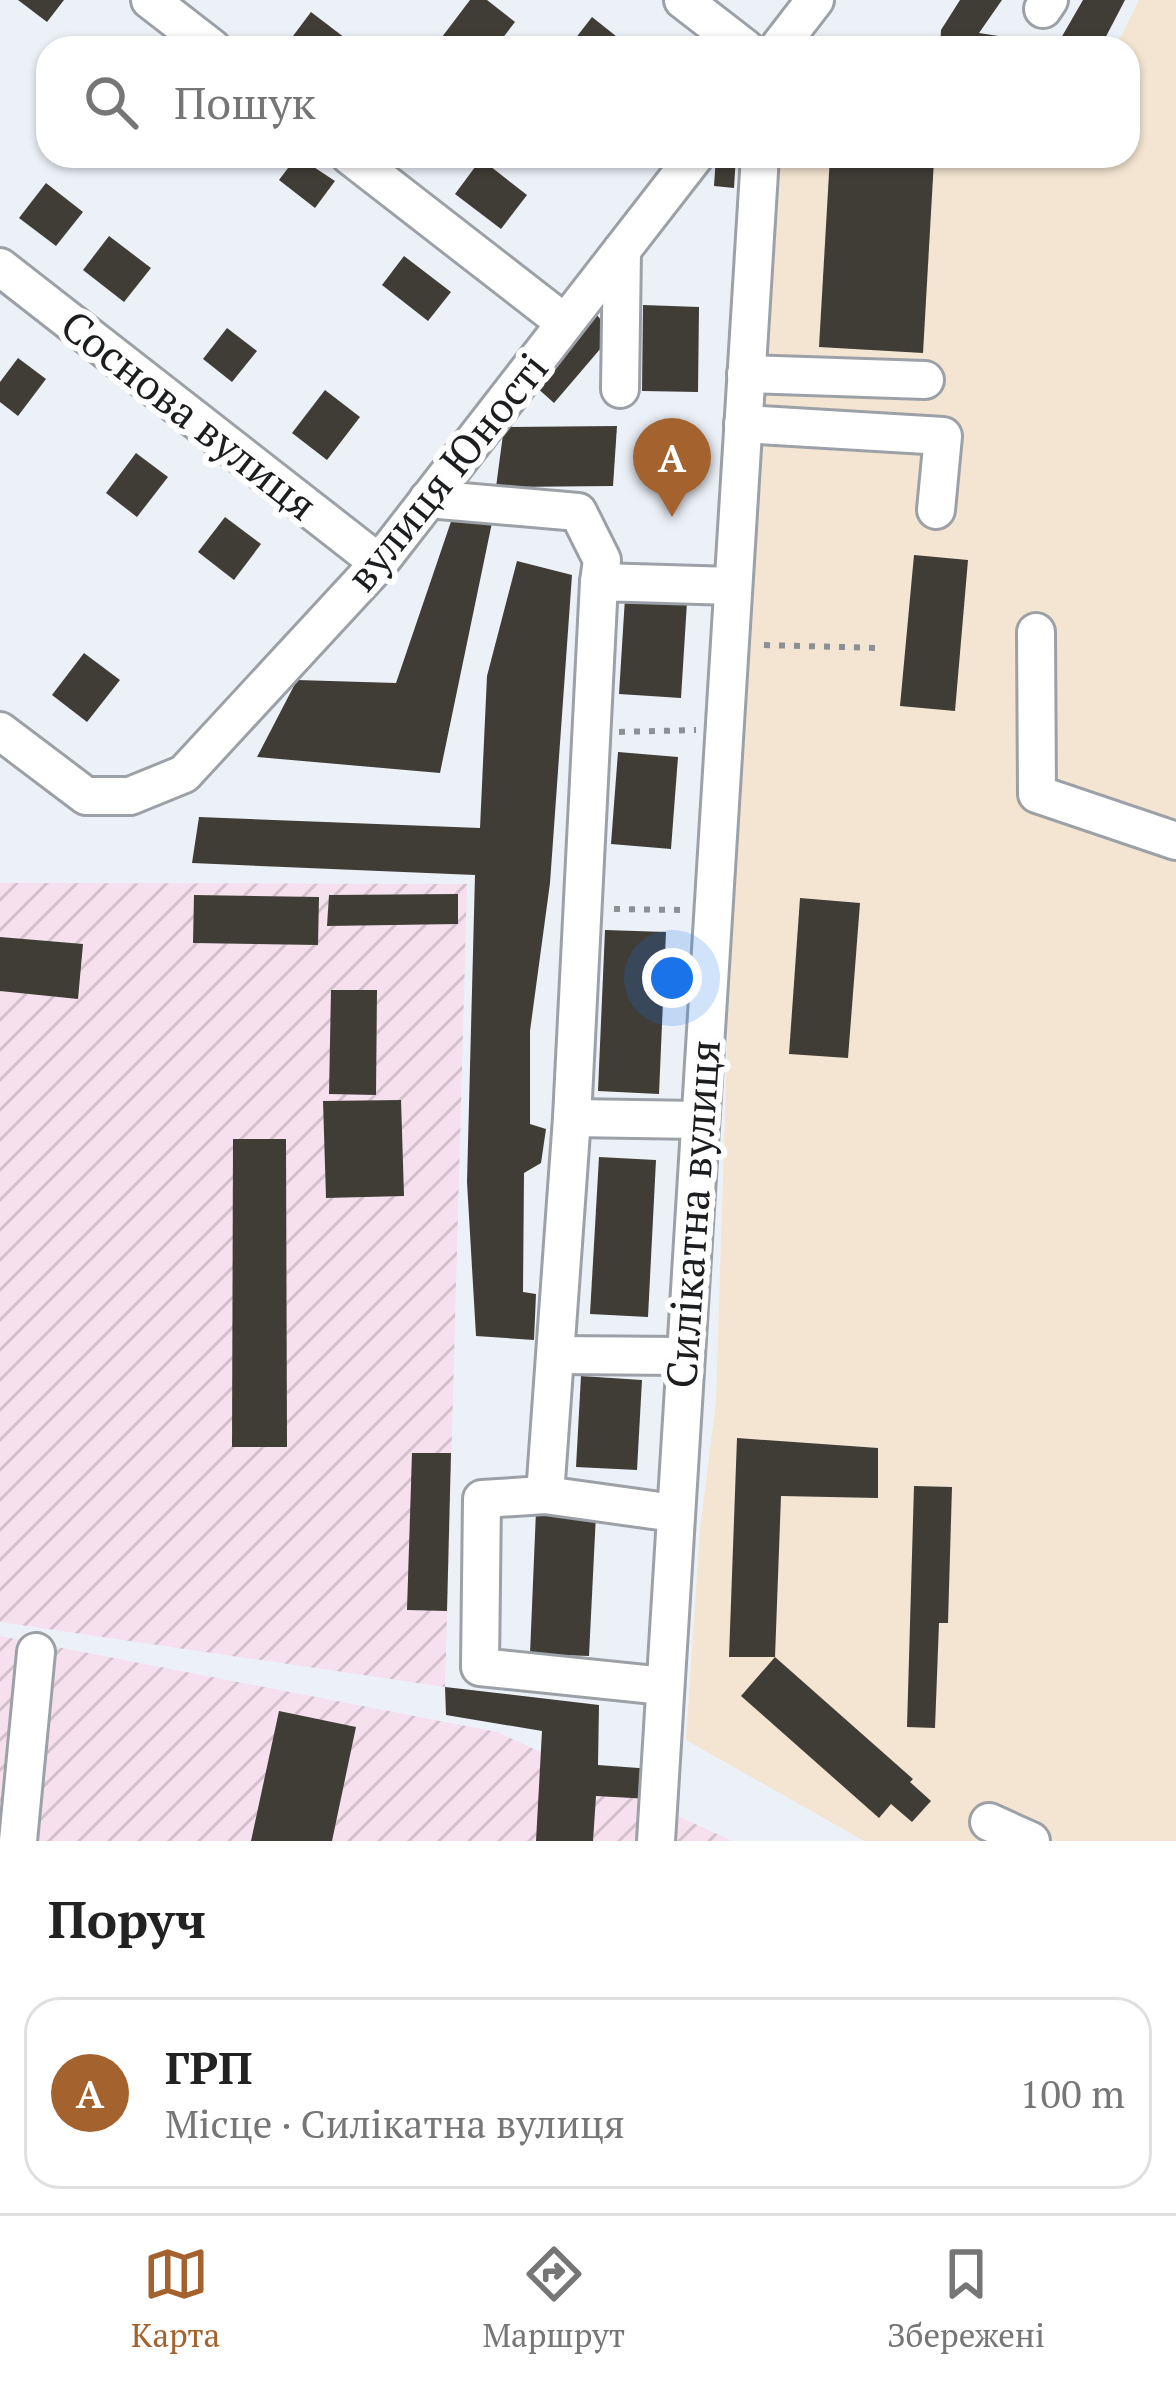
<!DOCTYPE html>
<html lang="uk">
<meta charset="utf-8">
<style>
body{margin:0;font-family:"PT Serif",serif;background:#f6f6f6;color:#222}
.you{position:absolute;left:672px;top:978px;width:42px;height:42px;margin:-30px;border:9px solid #fff;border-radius:50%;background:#1a73e8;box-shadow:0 0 0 18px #1a73e833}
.badge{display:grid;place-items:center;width:78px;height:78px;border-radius:50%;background:#a4632e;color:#fff;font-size:39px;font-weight:700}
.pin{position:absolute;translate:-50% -99px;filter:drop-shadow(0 3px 6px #0008)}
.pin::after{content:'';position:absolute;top:63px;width:42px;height:36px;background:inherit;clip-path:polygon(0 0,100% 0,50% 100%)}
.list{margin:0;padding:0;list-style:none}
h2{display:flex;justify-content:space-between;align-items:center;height:156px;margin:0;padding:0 48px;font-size:51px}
h2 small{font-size:39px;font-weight:400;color:#767676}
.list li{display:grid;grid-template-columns:78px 1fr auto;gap:36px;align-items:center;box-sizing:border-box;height:192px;margin:0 24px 24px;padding:0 24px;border:3px solid #e0e0e0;border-radius:36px}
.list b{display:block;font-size:45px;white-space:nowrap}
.list p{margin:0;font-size:39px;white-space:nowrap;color:#767676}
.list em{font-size:39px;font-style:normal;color:#767676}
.icon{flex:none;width:66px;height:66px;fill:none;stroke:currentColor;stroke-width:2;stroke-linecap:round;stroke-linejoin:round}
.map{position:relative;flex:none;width:1176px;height:1841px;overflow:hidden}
.search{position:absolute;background:#fff;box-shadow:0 3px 9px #0004;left:36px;right:36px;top:36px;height:132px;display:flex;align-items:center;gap:30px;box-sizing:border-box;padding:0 42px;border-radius:36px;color:#767676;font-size:45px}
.sheet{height:372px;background:#fff}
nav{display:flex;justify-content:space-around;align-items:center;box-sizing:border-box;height:168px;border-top:3px solid #e0e0e0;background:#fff;font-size:33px;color:#767676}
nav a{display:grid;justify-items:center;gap:6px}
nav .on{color:#a4632e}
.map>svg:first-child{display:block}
.commercial{fill:#f3e5d1}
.industrial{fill:url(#industrial-furrows)}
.building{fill:#403d37}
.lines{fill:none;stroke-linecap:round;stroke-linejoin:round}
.minor-casing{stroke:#9ca1a7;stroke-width:42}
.path{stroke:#8c9095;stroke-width:6;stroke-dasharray:6 9;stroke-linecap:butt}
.minor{stroke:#fff;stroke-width:36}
.labels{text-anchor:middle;stroke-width:12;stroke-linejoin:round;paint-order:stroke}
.street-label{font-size:42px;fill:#1b1d1f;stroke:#fefefe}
</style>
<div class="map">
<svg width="1176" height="1841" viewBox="0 0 1176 1841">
<defs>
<pattern id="industrial-furrows" width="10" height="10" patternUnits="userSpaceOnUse" patternTransform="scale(3)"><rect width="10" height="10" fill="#f6e0ed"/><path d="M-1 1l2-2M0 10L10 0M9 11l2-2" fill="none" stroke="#d2c0cb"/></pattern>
</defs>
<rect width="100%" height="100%" fill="#ecf1f8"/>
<path class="commercial" d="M1139 0H1176V1841H864L686 1740 700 1529 716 1401 737 733 774 156H1128V48H1115Z"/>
<g class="industrial">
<path d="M0 883 467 884 445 1687 0 1622Z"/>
<path d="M0 1636 497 1732 732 1841H0Z"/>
</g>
<g class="building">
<path d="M18 0H64L47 22Z"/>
<path d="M470 0H487L515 22 495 48H456L442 37Z"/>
<path d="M960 0H1002L979 33 1057 45 1083 0H1125L1100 48H940L941 30Z"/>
<path d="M311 12 349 41 344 48H284Z"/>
<path d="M592 17 631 48H568Z"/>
<path d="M297 156 335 181 315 208 279 180Z"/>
<path d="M716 156H736L734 188 714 186Z"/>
<path d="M830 156 934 160 923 353 819 347Z"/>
<path d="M481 159 527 195 501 229 455 194Z"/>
<path d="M46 183 83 212 56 246 19 218Z"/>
<path d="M109 236 151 268 124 302 83 270Z"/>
<path d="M404 256 451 292 428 321 382 285Z"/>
<path d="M643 305 699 307 698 392 642 391Z"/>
<path d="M596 314 613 334 554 403 535 386Z"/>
<path d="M227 328 257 351 232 382 203 359Z"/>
<path d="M18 358 46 379 18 416 0 402V382Z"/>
<path d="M325 390 360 417 327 460 292 433Z"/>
<path d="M617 426 613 486 496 487 504 427Z"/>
<path d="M136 453 168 477 137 517 106 493Z"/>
<path d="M457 504 494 513 440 773 257 757 297 680 396 683Z"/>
<path d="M225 517 261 544 234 580 198 552Z"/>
<path d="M914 555 968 560 955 711 900 706Z"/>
<path d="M517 561 572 575 550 883 530 1031V1124L546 1129 541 1163 524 1173 523 1292 536 1294 534 1340 476 1336 467 1182 475 875 192 863 199 817 480 828 487 676Z"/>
<path d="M625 598 687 602 681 698 619 694Z"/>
<path d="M84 653 120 680 87 722 52 695Z"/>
<path d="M618 752 678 757 671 849 611 844Z"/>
<path d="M458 894V924L327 926 329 895Z"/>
<path d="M194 895 319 897 318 945 193 943Z"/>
<path d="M800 898 860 903 848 1058 789 1054Z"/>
<path d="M605 930 666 932 659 1094 598 1091Z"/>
<path d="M0 937 83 944 78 999 0 991Z"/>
<path d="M331 990H377L376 1095 329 1094Z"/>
<path d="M401 1100 404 1196 326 1198 323 1101Z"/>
<path d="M233 1139H286L287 1447H232Z"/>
<path d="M599 1157 656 1160 648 1317 590 1314Z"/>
<path d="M581 1376 642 1380 637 1470 576 1467Z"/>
<path d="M737 1438 878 1448V1498L781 1496 775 1657H729Z"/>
<path d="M412 1453H451L447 1611 407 1610Z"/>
<path d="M914 1486 952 1487 948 1623H939L935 1728 907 1727Z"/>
<path d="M536 1511 596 1514 589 1656 530 1654Z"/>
<path d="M775 1657 913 1779 910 1782 931 1801 912 1822 891 1804 879 1818 741 1696Z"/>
<path d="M445 1687 599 1705 598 1765 652 1769 650 1799 596 1796 593 1841H536L542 1731 446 1715Z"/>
<path d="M279 1711 356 1727 332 1841H251Z"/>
</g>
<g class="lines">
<defs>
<g id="minor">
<path d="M150 0 212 48"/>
<path d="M683 0 745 48"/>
<path d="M1043 9 1049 0"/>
<path d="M778 48 815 0"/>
<path d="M350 156 565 323"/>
<path d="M0 267 379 563"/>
<path d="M746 374 925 380"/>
<path d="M620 389 622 250"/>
<path d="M743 424 943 436 936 510"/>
<path d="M428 499 578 512 602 560 599 582"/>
<path d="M1036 632 1037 794 1176 841"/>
<path d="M0 731 86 796H130L184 774 379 563 695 156"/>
<path d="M572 1118 699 1120"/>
<path d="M557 1355 684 1356"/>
<path d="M545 1495 572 1118 599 582 733 586"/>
<path d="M664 1686 480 1667 482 1499 545 1495 674 1513"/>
<path d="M989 1822 1031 1841"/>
<path d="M18 1841 36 1652"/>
<path d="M656 1841 760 156"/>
</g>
</defs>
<use href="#minor" class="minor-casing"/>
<g class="path">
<path d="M764 645 879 648"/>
<path d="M619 732 696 730"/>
<path d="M614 909 685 910"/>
</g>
<use href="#minor" class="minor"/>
</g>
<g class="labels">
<g class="street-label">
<text transform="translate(189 415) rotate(38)" y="15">Соснова вулиця</text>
<text transform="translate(447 472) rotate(-51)" y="15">вулиця Юності</text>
<text transform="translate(693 1214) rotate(-86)" y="15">Силікатна вулиця</text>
</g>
</g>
</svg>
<div class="you"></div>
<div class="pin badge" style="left:672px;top:517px">A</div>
<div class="search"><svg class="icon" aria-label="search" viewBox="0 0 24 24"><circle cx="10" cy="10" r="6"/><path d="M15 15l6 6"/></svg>Пошук</div>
</div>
<section class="sheet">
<h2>Поруч<small></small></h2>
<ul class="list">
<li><span class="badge">A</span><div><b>ГРП</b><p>Місце · Силікатна вулиця</p></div><em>100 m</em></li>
</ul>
</section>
<nav>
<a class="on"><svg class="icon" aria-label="map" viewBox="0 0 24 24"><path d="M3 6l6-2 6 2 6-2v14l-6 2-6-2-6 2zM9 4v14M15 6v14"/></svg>Карта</a>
<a><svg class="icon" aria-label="directions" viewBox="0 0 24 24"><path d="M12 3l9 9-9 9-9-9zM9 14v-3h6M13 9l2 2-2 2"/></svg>Маршрут</a>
<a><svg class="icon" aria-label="saved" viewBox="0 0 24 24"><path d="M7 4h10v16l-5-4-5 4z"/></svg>Збережені</a>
</nav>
